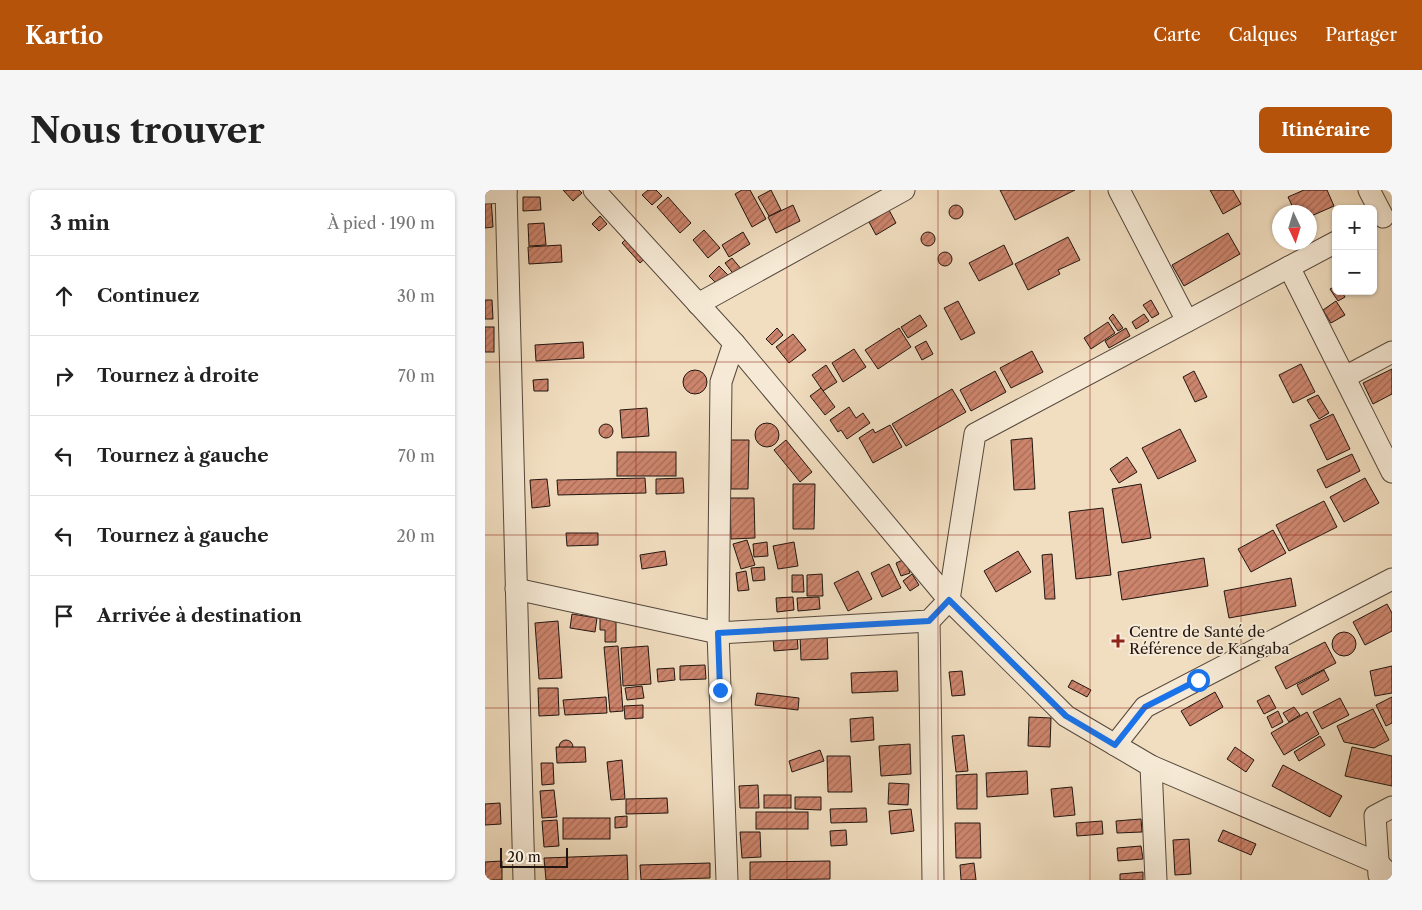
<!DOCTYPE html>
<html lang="fr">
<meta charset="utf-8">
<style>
body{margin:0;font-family:"Libre Caslon Text",serif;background:#f6f6f6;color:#222}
.controls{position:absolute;right:15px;top:15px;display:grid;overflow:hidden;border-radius:8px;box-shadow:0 1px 4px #0004}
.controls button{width:45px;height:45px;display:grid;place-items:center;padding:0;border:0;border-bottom:1px solid #e0e0e0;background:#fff;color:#222;font:25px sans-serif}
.compass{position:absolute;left:787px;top:15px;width:45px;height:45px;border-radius:50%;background:#fff;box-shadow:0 1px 4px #0004;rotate:176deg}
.scale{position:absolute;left:15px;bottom:12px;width:68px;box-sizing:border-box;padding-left:5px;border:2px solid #211510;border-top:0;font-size:14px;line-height:18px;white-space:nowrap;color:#211510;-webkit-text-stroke:4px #f6ead6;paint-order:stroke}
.stop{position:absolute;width:15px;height:15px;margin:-11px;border:4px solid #1a73e8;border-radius:50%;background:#fff}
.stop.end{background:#1a73e8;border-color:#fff;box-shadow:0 1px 5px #0008}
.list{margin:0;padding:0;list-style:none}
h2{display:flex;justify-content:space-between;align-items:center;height:65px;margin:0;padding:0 20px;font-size:21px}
h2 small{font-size:16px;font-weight:400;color:#767676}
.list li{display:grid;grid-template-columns:32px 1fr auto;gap:15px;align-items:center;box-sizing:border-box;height:80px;padding:0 20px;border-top:1px solid #e0e0e0}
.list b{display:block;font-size:19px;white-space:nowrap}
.list em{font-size:16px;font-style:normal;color:#767676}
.icon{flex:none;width:28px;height:28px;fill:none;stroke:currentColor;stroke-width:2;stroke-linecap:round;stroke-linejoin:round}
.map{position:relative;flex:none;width:907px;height:690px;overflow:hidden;border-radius:8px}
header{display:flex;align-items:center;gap:30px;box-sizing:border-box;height:70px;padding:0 25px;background:#b45309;color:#fff}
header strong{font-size:24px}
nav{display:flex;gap:28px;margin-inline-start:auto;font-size:18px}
.intro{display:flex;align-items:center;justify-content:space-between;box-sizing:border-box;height:120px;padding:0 30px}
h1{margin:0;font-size:35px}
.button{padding:12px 22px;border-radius:8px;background:#b45309;color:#fff;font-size:18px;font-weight:700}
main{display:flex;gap:30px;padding:0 30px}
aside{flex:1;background:#fff;border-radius:8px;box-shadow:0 1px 4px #0004}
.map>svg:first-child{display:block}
.building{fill:url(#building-hatch);stroke:#211510}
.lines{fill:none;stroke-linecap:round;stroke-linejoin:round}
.minor-casing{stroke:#55473c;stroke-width:23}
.minor{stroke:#f6ead6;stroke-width:21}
.route{stroke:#1a73e8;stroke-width:6}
.grid{fill:none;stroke:#8f2418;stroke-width:1;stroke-opacity:0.55}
.poi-dot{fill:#8f2418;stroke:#f6ead6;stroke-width:2}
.labels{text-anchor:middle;stroke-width:4;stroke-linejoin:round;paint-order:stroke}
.poi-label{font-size:15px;fill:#211510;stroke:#f6ead6;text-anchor:start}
</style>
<header>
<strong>Kartio</strong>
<nav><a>Carte</a><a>Calques</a><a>Partager</a></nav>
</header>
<div class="intro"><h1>Nous trouver</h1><a class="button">Itinéraire</a></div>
<main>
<aside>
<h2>3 min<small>À pied · 190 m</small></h2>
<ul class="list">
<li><svg class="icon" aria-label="ahead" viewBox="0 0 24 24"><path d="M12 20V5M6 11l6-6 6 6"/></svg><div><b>Continuez</b></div><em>30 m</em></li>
<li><svg class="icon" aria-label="right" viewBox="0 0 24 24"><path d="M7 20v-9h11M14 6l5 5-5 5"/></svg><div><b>Tournez à droite</b></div><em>70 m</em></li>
<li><svg class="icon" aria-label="left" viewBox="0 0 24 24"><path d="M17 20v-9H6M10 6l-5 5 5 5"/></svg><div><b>Tournez à gauche</b></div><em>70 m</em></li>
<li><svg class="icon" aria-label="left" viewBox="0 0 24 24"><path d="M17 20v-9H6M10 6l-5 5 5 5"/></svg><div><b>Tournez à gauche</b></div><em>20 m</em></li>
<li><svg class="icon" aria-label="arrive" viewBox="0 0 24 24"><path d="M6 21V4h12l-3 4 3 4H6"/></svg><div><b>Arrivée à destination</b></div></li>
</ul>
</aside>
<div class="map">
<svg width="907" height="690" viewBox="0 0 907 690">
<defs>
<pattern id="building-hatch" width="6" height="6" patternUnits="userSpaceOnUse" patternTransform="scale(1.25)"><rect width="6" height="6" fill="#cd856d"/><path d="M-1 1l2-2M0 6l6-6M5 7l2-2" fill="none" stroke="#a66c58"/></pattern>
</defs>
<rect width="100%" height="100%" fill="#f1dec0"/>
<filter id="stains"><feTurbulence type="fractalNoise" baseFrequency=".004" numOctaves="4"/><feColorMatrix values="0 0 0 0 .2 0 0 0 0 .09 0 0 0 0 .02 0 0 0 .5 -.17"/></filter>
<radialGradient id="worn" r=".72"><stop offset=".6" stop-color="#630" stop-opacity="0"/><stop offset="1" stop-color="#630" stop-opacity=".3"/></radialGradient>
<g class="building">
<path d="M78 0H94L97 3 88 11Z"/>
<path d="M163 0H171L177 6 167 15 157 5Z"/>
<path d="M257 0H265L281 29 267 37 250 4Z"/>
<path d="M286 0 296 20 284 26 273 7Z"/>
<path d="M515 0H590L530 30Z"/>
<path d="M725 0H748L756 14 738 24Z"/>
<path d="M819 0H842L849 16 824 27V22H810L803 7Z"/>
<path d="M38 7H55L56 20 38 21Z"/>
<path d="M183 7 206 33 195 43 172 17Z"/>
<path d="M0 8H6L8 37 0 38Z"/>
<circle cx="471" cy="22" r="7"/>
<path d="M308 15 315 31 291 43 283 27Z"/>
<path d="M404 20 411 33 391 45 384 32Z"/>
<path d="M115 26 122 34 114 41 107 34Z"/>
<path d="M59 33 61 55 44 56 43 34Z"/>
<path d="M219 40 235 58 223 68 208 50Z"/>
<circle cx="443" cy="49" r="7"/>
<path d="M258 42 265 54 244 67 237 55Z"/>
<path d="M743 43 755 64 699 96 687 75Z"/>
<path d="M144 46 163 66 155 73 137 53Z"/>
<path d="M583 47 595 70 573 80 575 84 543 100 530 74Z"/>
<path d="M76 55 77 72 44 74 43 57Z"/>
<path d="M519 55 528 74 494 91 484 73Z"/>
<circle cx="460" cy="69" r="7"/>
<path d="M247 68 257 80 250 86 240 73Z"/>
<path d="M234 76 243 85 233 95 224 86Z"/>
<path d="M851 96V101H856L860 107 853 111 845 99Z"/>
<path d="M0 110H7L8 129H0Z"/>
<path d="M666 110 674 124 667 128 658 115Z"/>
<path d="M473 111 490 143 476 150 459 118Z"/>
<path d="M851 111 860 125 846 133 838 120Z"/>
<path d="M628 124 638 138 633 141 624 128Z"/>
<path d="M659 124 664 131 651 139 647 132Z"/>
<path d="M435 125 442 136 423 148 416 137Z"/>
<path d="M623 132 630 143 606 159 599 148Z"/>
<rect x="0" y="137" width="9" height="25"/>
<path d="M292 138 298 145 287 155 281 149Z"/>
<path d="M414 138 426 157 393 179 380 160Z"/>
<path d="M641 138 645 146 624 158 620 151Z"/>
<path d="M308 144 321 160 304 173 291 157Z"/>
<path d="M441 151 448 164 437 170 430 157Z"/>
<path d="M98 152 99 168 51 171 50 155Z"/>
<path d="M369 159 381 177 358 192 347 173Z"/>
<path d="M547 161 558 182 526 198 515 178Z"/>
<path d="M816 174 830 202 808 213 794 185Z"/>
<path d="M341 175 352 192 338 201 327 185Z"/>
<path d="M907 179V204L888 214 878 193Z"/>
<circle cx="210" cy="192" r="12"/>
<path d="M510 181 521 202 486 221 475 200Z"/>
<path d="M709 181 722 207 710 212 698 187Z"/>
<path d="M63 189V201H49L48 190Z"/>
<path d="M336 198 350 217 340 225 325 206Z"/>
<path d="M467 199 481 222 421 256 407 234Z"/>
<path d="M833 205 844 223 834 229 822 210Z"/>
<path d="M364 217 371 228 378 223 385 233 362 249 356 240 353 242 345 230Z"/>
<path d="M162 218 164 246 137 248 135 220Z"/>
<path d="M848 224 865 259 842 270 825 235Z"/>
<circle cx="282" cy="245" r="12"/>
<circle cx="121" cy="241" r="7"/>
<path d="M405 235 417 257 388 273 374 248 388 239 390 243Z"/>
<path d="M695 239 711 271 673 289 657 258Z"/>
<path d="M547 248 550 299 529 300 526 250Z"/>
<path d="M246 250H264L263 299H246Z"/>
<path d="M301 250 327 282 315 292 289 260Z"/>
<rect x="132" y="262" width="59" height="24"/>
<path d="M867 264 875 281 841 298 832 280Z"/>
<path d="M642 267 652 282 634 293 625 279Z"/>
<path d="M160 288 161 303 73 305 72 290Z"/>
<path d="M198 288 199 303 171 304V289Z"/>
<path d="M880 288 894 313 859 332 845 307Z"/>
<path d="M62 289 65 316 47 318 45 290Z"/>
<path d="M308 294H330L329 339H308Z"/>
<path d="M656 294 666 348 637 353 627 299Z"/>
<path d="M245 308H269L270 348 246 349Z"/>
<path d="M839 311 852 337 804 361 791 335Z"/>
<path d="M618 318 626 385 591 389 584 322Z"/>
<path d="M788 340 801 363 766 382 753 359Z"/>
<path d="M81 343H113V355L82 356Z"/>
<path d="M262 350 270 375 256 379 248 354Z"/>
<path d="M282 352 283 366 269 367 268 354Z"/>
<path d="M309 352 313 376 293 379 288 356Z"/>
<path d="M180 361 182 375 157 379 155 365Z"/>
<path d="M533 361 546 382 511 402 499 381Z"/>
<path d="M567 364 570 409H560L557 365Z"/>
<path d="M719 368 723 396 637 410 633 382Z"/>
<path d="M420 369 425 383 416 386 411 373Z"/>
<path d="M404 374 416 398 397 407 386 383Z"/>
<path d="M279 377 280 390 268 391 266 378Z"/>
<path d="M261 381 264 400 253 401 251 383Z"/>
<path d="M373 381 387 409 363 421 349 393Z"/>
<path d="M337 384 338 406H322V385Z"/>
<path d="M427 384 434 395 425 401 418 391Z"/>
<path d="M307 385H318L319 402H307Z"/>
<path d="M806 388 811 416 744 428 739 401Z"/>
<path d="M308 407 309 420 292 422 291 408Z"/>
<path d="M334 407 335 419 313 421 312 408Z"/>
<path d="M902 414 907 423V441L880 455 868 432Z"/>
<path d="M87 424 112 428 110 442 85 438Z"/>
<path d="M115 427H131V452H120V440H115Z"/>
<path d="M73 431 77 488 54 489 50 433Z"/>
<circle cx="859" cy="454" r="12"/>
<path d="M342 444 343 469 316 470 315 445Z"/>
<path d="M312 445 313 459 289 461 288 447Z"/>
<path d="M840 452 851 473 801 499 790 477Z"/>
<path d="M133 456 138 521 125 522 119 457Z"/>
<path d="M163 456 166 494 138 496 136 458Z"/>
<path d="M220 475 221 489 195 490V476Z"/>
<path d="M907 476V503L890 506 885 481Z"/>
<path d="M189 478 190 490 173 492 172 479Z"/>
<path d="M839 480 844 490 817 505 812 495Z"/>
<path d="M412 481 413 501 367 503 366 483Z"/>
<path d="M477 481 480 505 467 506 464 482Z"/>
<path d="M587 490 606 500 602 507 583 497Z"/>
<path d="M157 496 159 508 142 510 140 498Z"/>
<path d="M53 498H73L74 525 54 526Z"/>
<path d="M730 502 738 517 705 536 696 521Z"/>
<path d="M272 503 314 508 313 520 270 515Z"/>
<path d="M784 505 791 518 779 524 772 511Z"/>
<path d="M121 507 122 523 80 525 78 510Z"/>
<path d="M907 507V533L901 536 891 515Z"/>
<path d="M855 508 864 525 837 539 828 522Z"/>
<path d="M158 515V528L140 529 139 516Z"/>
<path d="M809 517 815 525 804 532 798 523Z"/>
<path d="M888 519 904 550 889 558 859 552 852 536Z"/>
<path d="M793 521 798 532 787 538 782 527Z"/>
<path d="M822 522 834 544 799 565 786 543Z"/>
<path d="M388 527 389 550 366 552 365 529Z"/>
<path d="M544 527 566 528 565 557 543 556Z"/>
<path d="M479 545 483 581 471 582 467 546Z"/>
<path d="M835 546 840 555 814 571 809 562Z"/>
<circle cx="81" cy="557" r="7"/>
<path d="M425 554 426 584 396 586 394 556Z"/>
<path d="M71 557H100L101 572 72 573Z"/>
<path d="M750 557 769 570 761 582 742 569Z"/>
<path d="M867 557 907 566V596L860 586Z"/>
<path d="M335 560 339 571 307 582 304 571Z"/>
<path d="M342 566H365L367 602H343Z"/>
<path d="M137 570 140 609 126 610 122 572Z"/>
<path d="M56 573H68L69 594 57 595Z"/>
<path d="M798 575 857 606 845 627 787 596Z"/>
<path d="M542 581 543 604 502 607 501 583Z"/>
<path d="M492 584V619H472L471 585Z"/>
<path d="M404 593 424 594 423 615 403 614Z"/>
<path d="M273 595 274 618H255L254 596Z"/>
<path d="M587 597 590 625 569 627 566 599Z"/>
<path d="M69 600 72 627 57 628 55 601Z"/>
<rect x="279" y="605" width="27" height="13"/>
<path d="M310 607H336V620L310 619Z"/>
<path d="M182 608 183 623 141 624V609Z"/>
<path d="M15 613 16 634 0 635V614Z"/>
<path d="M381 618 382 632 346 633 345 619Z"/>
<path d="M426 619 429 641 406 644 404 621Z"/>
<rect x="271" y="622" width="52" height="17"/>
<path d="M142 626V637L130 638V627Z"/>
<rect x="78" y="628" width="47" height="21"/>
<path d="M656 629 657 642 632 643 631 631Z"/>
<path d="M72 630 74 656 59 657 57 631Z"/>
<path d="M617 631 618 644 592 646 591 633Z"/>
<path d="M470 633H495L496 668H471Z"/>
<path d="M361 640 362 655 346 656 345 641Z"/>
<path d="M738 640 771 654 766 665 733 651Z"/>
<path d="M255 642H275L276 667 257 668Z"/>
<path d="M704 649 706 684 690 685 688 650Z"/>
<path d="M656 656 658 669 633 671 632 658Z"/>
<path d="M142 665 143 690H61L59 668Z"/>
<path d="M17 671V690H0V672Z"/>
<path d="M345 671V689L265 690V672Z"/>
<path d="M225 673V688L156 690 155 675Z"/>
<path d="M489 673 491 690H476L475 675Z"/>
<path d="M658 682V690H635V684Z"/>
</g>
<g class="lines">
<defs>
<g id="minor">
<path d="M21 0 39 690"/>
<path d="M109 0 249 153 464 410 581 526 666 576 893 673 907 687"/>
<path d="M634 0 702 131"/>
<path d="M884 0 898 27"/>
<path d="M0 3 21 2"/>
<path d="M804 77 907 282"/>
<path d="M213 114 419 0"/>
<path d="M860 187 907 162"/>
<path d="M31 399 233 443 444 431 464 410 490 244 851 52"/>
<path d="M444 431 448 690"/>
<path d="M630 555 660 517 907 389"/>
<path d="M666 576 671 690"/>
<path d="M894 685 890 626 907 617"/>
<path d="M242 690 233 443 236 192 249 153"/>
</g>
</defs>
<use href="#minor" class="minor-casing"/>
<use href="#minor" class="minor"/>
</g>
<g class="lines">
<path class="route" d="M235 500 233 443 444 431 464 410 581 526 630 555 660 517 713 490"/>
</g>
<path class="grid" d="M151 0V690M302 0V690M453 0V690M605 0V690M756 0V690M0 172H907M0 345H907M0 518H907"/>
<path class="poi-dot" d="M630.5 443.5h5v5h5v5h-5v5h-5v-5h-5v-5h5z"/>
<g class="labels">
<g class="poi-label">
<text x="644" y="447">Centre de Santé de<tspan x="644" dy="17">Référence de Kangaba</tspan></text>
</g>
</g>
<rect width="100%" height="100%" filter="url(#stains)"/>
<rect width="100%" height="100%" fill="url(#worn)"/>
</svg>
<div class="controls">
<button>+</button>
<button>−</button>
</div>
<svg class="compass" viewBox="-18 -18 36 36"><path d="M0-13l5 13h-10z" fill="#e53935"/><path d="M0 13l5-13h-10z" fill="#767676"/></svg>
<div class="scale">20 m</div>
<div class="stop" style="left:713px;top:490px"></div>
<div class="stop end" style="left:235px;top:500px"></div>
</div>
</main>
